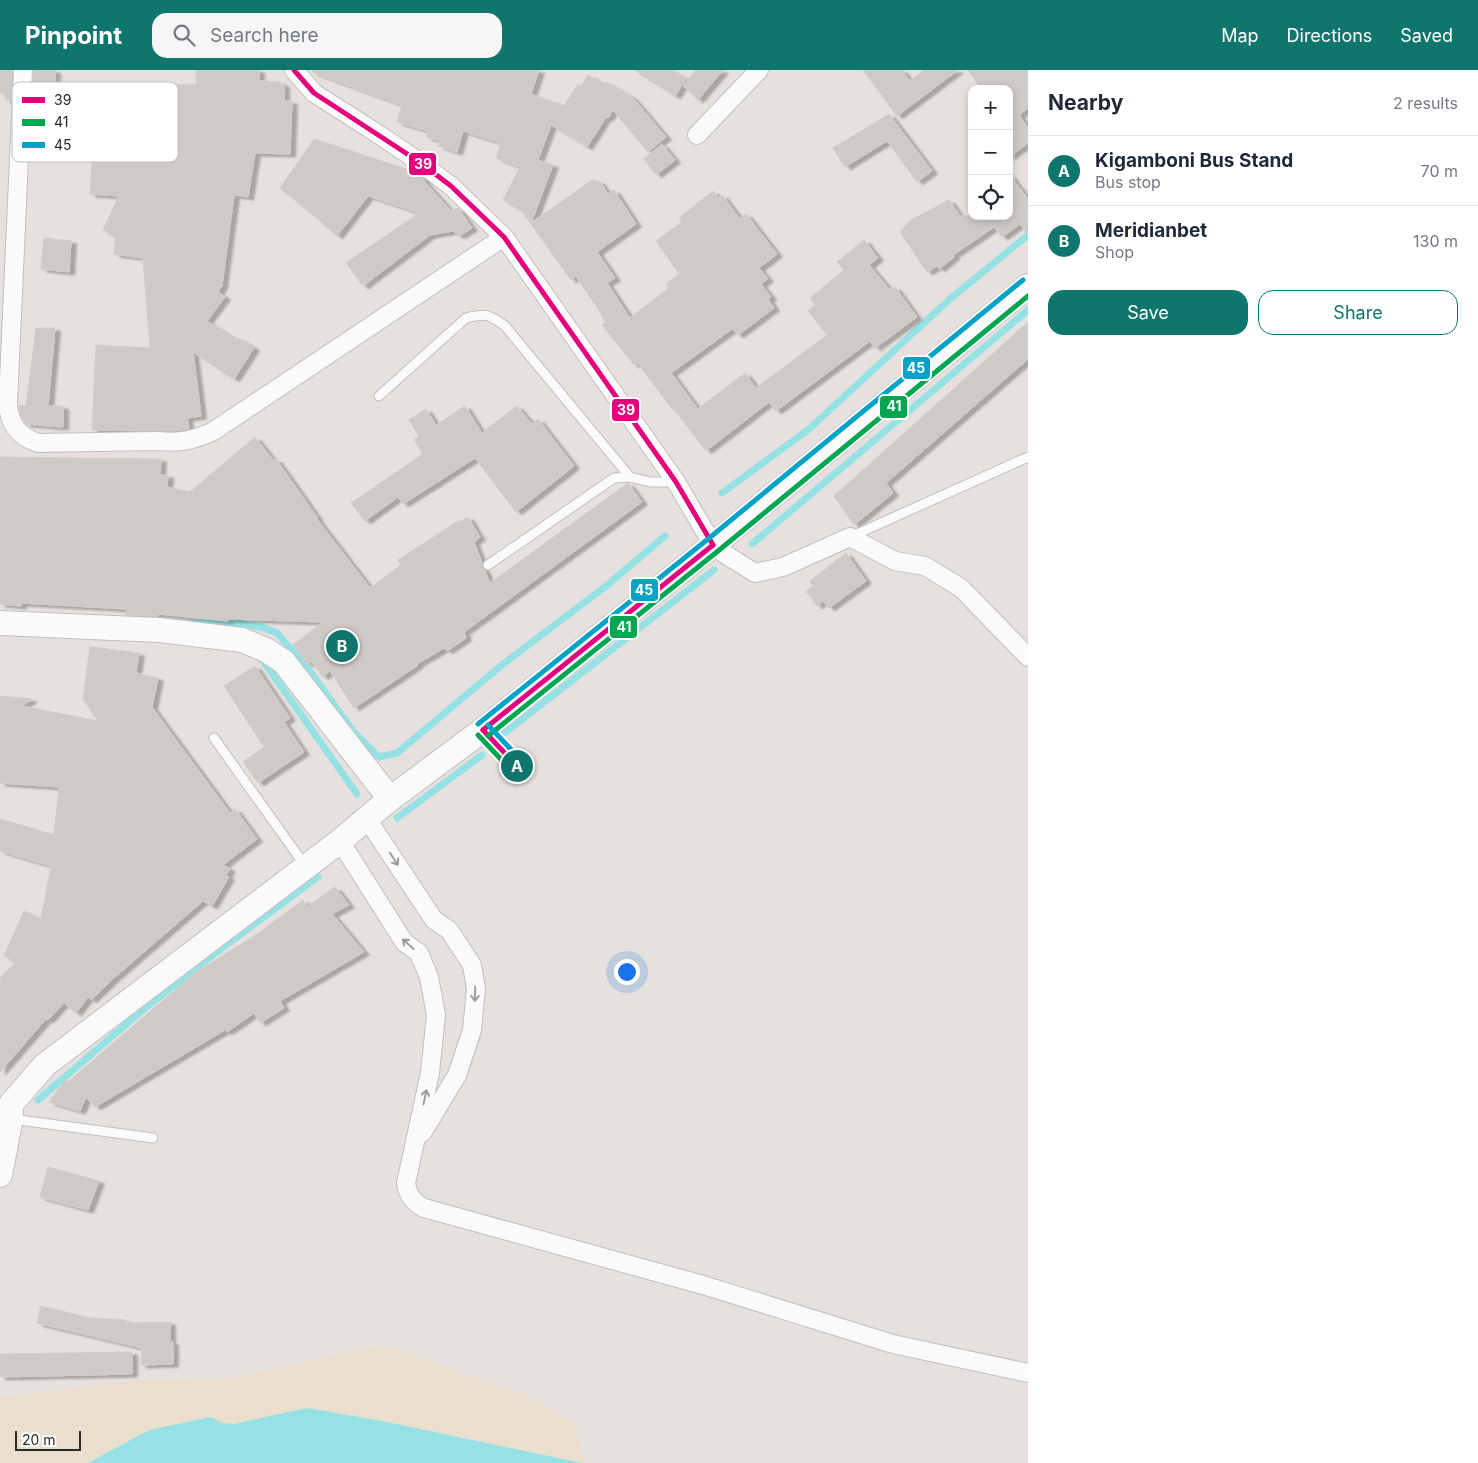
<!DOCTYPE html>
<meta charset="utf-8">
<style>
body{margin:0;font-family:Inter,sans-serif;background:#f6f6f7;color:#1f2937}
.controls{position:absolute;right:15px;top:15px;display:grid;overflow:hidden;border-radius:10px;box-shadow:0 2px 8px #0003}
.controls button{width:45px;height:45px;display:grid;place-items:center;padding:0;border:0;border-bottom:1px solid #e0e1e3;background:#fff;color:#1f2937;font:25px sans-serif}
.scale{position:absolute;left:15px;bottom:12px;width:66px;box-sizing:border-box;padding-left:5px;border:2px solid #292929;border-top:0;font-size:14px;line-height:18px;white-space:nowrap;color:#292929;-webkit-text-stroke:4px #fff;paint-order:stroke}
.you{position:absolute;left:626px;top:901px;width:18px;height:18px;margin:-12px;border:4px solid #fff;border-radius:50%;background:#1a73e8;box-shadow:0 0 0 8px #1a73e833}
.badge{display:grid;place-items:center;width:32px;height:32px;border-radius:50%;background:#0f766e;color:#fff;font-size:16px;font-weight:700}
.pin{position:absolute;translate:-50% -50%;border:2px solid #fff;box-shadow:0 1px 5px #0006}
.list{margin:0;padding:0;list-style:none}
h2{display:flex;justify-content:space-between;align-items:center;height:65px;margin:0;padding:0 20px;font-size:21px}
h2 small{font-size:16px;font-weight:400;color:#747a83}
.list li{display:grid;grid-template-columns:32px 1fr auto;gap:15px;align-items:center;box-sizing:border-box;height:70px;padding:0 20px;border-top:1px solid #e0e1e3}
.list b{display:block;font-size:19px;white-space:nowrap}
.list p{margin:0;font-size:16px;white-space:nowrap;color:#747a83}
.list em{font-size:16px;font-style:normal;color:#747a83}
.actions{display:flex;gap:10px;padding:15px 20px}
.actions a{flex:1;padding:11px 0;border:1px solid #0f766e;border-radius:15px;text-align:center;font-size:18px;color:#0f766e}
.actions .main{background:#0f766e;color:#fff}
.icon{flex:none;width:28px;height:28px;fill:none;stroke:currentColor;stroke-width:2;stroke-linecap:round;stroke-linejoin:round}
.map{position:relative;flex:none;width:1028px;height:1393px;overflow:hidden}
header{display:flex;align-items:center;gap:30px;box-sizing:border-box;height:70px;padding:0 25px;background:#0f766e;color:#fff}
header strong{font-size:24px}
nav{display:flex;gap:28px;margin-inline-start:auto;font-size:18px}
.search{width:350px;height:45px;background:#f6f6f7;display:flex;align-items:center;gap:12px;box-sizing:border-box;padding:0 18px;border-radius:15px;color:#747a83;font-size:19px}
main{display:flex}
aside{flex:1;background:#fff}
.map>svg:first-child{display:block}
.sand{fill:#eadfcd}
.water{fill:#96e1e4}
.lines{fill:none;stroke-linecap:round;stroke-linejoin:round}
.stream{stroke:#96e1e4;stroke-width:7}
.building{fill:#cecac8;stroke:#d1cdca;filter:url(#shadow)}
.lane-casing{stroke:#c0bfbf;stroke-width:11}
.street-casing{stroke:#c0bfbf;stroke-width:20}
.secondary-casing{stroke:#c0bfbf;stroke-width:26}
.lane{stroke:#fbfafa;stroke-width:9}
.street{stroke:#fbfafa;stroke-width:18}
.secondary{stroke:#fbfafa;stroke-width:24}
.bus-1-casing{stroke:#fff;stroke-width:9}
.bus-2-casing{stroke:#fff;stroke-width:9}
.bus-3-casing{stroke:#fff;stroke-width:9}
.bus-1{stroke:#e5007d;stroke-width:5}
.bus-2{stroke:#00a651;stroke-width:5}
.bus-3{stroke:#02a3c6;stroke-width:5}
.oneway{stroke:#9c9c9c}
.key{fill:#fff;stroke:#bfbfbf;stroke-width:1}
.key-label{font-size:14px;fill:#292929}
.line-badge{stroke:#fff;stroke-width:2}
.badge-label{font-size:14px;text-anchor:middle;font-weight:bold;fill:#fff}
</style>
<header>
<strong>Pinpoint</strong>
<div class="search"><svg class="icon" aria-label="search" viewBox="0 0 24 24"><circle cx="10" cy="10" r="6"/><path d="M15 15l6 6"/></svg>Search here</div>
<nav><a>Map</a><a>Directions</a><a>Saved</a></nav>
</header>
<main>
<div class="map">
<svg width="1028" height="1393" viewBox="0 0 1028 1393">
<defs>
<filter id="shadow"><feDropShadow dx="5.5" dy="3" stdDeviation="1" flood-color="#0004"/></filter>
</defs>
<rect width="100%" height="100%" fill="#e6e1de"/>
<path class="sand" d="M383 1275 528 1327 573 1353 585 1393 382 1351 307 1338 234 1354 222 1353 211 1347 149 1360 88 1393H0V1327L139 1310 228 1309Z"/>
<path class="water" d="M307 1338 382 1351 582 1393H88L149 1360 211 1347 222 1353 234 1354Z"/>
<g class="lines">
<g class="stream">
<path d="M722 423 809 359 950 229 1028 165"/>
<path d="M752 474 1028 240"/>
<path d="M190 553H235L262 557 277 563 309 600 353 661 379 687 397 683 502 595 606 516 665 466"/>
<path d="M260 588 264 592 357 724"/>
<path d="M498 668 714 500"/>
<path d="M397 748 482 685"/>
<path d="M38 1030 145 938 218 881 318 807"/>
</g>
</g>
<g class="building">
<path d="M0 0H12L11 30H5L6 24 0 23Z"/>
<path d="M34 0H55V35H33Z"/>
<path d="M196 0H259V11L280 12V14H284V31H292L290 84 255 83 248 127 234 125 222 216 218 222 225 227 207 251 237 271 239 268 254 278 234 309 193 282 201 346 187 348 189 359 172 361 92 360 96 275 150 278 143 188 114 184 116 166 103 160 119 126 90 124 93 77 44 74V57L138 64 140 13 196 15Z"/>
<path d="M313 0H539L531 24 564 36 578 14 581 16 588 5 604 15 606 12 632 27 666 67 648 82 613 40 608 48 606 47 587 77 551 55 538 90 553 95 531 153 592 110 600 112 608 124 614 120 636 154 597 182 615 208 607 213 630 248 669 218 666 214 679 204 656 171 682 152 679 148 713 121 718 128 722 125 740 149 746 144 777 184 759 198 768 209 761 214 771 227 768 229 774 238 738 265 732 259 671 303 698 339 745 303 756 318 827 265 808 241 815 235 810 228 844 200 837 192 864 170 878 188 869 195 890 220 895 217 917 247 875 278 870 271 776 341 769 332 706 381 673 338 672 339 637 292 634 295 602 255 606 252 601 246 602 245 576 206 571 210 521 140 503 130 520 97 496 88 501 73 463 61 457 82 438 76 440 71 426 67 428 61 397 52 402 35 312 2Z"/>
<path d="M634 0H671L686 9 675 26Z"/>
<path d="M696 0H723L698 30 683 16Z"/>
<path d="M863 0H902L910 11 924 0H958L897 46Z"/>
<path d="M968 0H1028V38L1019 45 1028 58V73L1009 87V19H981Z"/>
<path d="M889 44 932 101 917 112 887 71 845 97 833 78Z"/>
<path d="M314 69 415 102 425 110 424 111 451 141 458 138 472 158 459 166 453 161 430 165 363 216 346 193 419 143 368 126 337 166 312 144 280 118Z"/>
<path d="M662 74 675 90 656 105 644 89Z"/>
<path d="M1009 104 1028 129V165L1020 154 1002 167 994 157 953 185 954 187 939 199 937 196 927 202 900 162 911 150 949 130 960 146H1014L1009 140Z"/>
<path d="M44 168 71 171 69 202 41 199Z"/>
<path d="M1028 252V289L886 413 893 423 854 455 834 426Z"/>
<path d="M36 258H55L48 336H63V357L26 354 20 344 19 335 26 336Z"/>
<path d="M465 336 482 363 517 336 532 354 538 349 574 396 516 442 475 388 403 434 398 427 365 451 351 433 423 384 414 370 419 366 409 350 426 339 436 355Z"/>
<path d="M255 367 274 391 276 389 317 447V449L370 518 401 495 398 490 458 451 459 452 468 447 480 467 474 472 482 493 483 498 485 501 490 513 628 413 642 432 464 562 466 568 447 581 444 578 417 594 418 595 354 638 330 601 323 607 311 591 307 594 293 575 323 552 228 549V551L159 544 158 546 126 545 127 539 21 533V536L0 534V387L161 389 160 405H168L167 417 190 422Z"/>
<path d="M846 483 866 511 829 538 823 531 817 536 806 521 813 516 810 511Z"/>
<path d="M90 577 139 583 136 603 158 608 152 637 230 743 235 739 257 769 223 795 230 799 226 805 229 807 212 836 203 831 115 907 91 930 88 927 76 943 64 933 48 950 46 949 0 1002V908L16 892 4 886 24 841 41 849 51 796 0 781V749L54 765 59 717 0 713V626L32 629 22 636 98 651 83 629Z"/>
<path d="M255 596 290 648 284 652 304 682 258 713 243 692 264 677 224 616Z"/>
<path d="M335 817 349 835 332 844 364 882 280 931 284 938 260 953 254 943 227 962 225 960 95 1037 86 1027 80 1041 49 1032 66 1009 68 1012 196 902 253 867 303 830 307 837Z"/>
<path d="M48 1097 99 1111 88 1140 40 1127Z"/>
<path d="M41 1236 90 1248 126 1250V1253L170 1252V1272H173V1294L141 1295 142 1278 37 1253Z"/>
<path d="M132 1282V1304L0 1307V1284Z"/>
</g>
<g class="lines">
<defs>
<g id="lane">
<path d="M379 326 466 248C486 243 489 244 505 256L630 407"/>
<path d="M850 467 1028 387"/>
<path d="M488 495 614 408 630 407 650 412H676"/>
<path d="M483 660 517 696"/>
<path d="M214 668 306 797"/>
<path d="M12 1049 153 1068"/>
</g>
<g id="street">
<path d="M23 0 8 333C9 354 18 366 38 373L157 371C181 373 190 371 212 362L504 167"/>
<path d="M294 0 314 23 378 64 418 91 451 116 504 167 676 412 713 475 725 484 755 503 783 497 850 467 895 491 925 496 961 518 1028 587"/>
<path d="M697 65 759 0"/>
<path d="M367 749 434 850 449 860 472 895 476 919 472 960 457 1005 422 1063"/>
<path d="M340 771 404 872 419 883 429 907 436 945 430 1003 406 1113C408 1125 413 1132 424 1138L703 1215 893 1274 1028 1303"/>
</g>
<g id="secondary">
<path d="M0 553 159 560 242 570 266 580 284 592 390 729"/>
<path d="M0 1105 11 1048V1034L45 995 340 771 390 729 483 660 713 475 1028 216"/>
</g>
</defs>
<use href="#lane" class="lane-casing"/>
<use href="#street" class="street-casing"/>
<use href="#secondary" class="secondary-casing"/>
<use href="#lane" class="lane"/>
<use href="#street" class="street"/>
<use href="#secondary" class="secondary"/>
<defs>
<g id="bus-1">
<path d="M294 0 314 23 418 91 451 116 504 167 676 412 713 475"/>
<path d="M483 660 713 475"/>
<path d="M483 660 517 696"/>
</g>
<g id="bus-2">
<path d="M478 665 512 701"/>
<path d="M488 666 718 481 1028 226"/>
</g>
<g id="bus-3">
<path d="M478 654 708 469 1023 210"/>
<path d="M488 655 522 691"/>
</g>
</defs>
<use href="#bus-1" class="bus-1-casing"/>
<use href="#bus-2" class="bus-2-casing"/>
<use href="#bus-3" class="bus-3-casing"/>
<use href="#bus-1" class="bus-1"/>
<use href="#bus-2" class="bus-2"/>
<use href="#bus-3" class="bus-3"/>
</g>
<defs><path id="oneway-shaft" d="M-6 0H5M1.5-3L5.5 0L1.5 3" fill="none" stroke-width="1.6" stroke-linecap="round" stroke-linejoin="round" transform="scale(1.25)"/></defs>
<g class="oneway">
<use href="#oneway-shaft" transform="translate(394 789) rotate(57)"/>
<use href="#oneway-shaft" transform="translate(408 874) rotate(-138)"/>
<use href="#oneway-shaft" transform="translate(475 924) rotate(92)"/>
<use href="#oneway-shaft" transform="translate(425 1027) rotate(-78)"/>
</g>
<rect x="12" y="12" width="166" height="80" rx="8" class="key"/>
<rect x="22" y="27" width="23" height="6" fill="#e5007d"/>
<rect x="22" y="49" width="23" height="7" fill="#00a651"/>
<rect x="22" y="72" width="23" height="6" fill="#02a3c6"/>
<g class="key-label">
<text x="54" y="35">39</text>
<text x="54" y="57">41</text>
<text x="54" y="80">45</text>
</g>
<g class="line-badge">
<rect x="408" y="82" width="29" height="24" rx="5" fill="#e5007d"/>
<rect x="902" y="286" width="29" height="24" rx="5" fill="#02a3c6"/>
<rect x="879" y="325" width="29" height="24" rx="5" fill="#00a651"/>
<rect x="611" y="328" width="29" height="24" rx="5" fill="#e5007d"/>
<rect x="630" y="508" width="29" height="24" rx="5" fill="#02a3c6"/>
<rect x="609" y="545" width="29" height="24" rx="5" fill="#00a651"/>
</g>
<g class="badge-label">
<text x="423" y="99">39</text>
<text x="916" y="303">45</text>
<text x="894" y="341">41</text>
<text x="626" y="345">39</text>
<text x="644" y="525">45</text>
<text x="624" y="562">41</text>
</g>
</svg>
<div class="controls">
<button>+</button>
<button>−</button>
<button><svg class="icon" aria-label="locate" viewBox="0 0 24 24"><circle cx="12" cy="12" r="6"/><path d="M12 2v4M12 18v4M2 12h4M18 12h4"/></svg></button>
</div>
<div class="scale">20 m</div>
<div class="you"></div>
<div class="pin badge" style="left:517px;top:696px">A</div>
<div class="pin badge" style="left:342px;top:576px">B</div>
</div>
<aside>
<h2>Nearby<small>2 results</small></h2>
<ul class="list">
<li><span class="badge">A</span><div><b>Kigamboni Bus Stand</b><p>Bus stop</p></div><em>70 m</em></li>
<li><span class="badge">B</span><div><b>Meridianbet</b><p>Shop</p></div><em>130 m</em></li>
</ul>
<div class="actions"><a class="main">Save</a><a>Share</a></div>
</aside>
</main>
